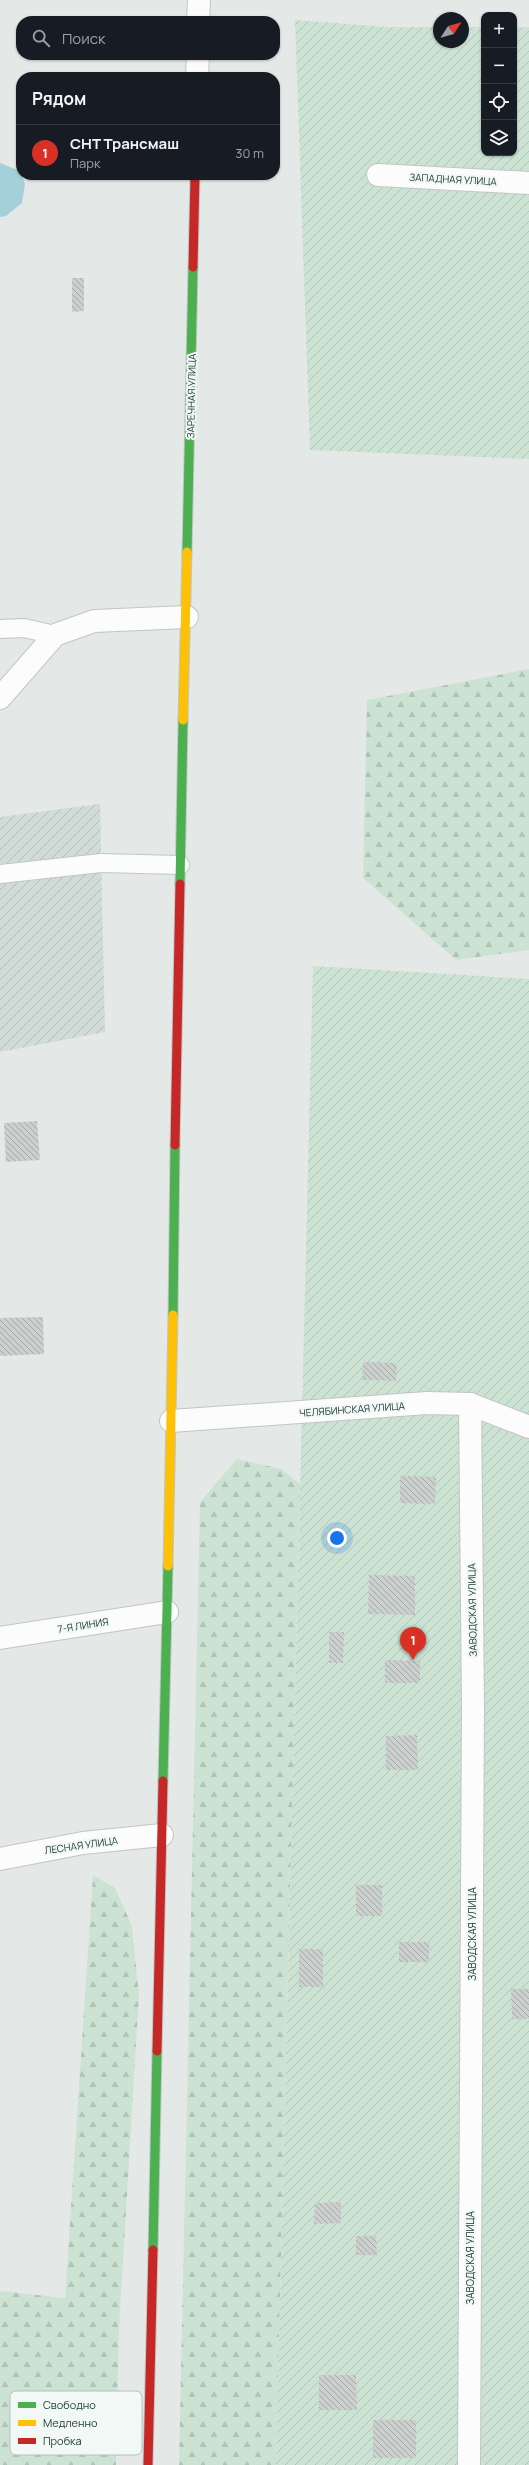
<!DOCTYPE html>
<html lang="ru">
<meta charset="utf-8">
<style>
body{margin:0;font-family:Manrope,sans-serif;background:#20242c;color:#f1f3f6}
.controls{position:absolute;right:12px;top:12px;display:grid;overflow:hidden;border-radius:8px;box-shadow:0 1px 3px #0004}
.controls button{width:36px;height:36px;display:grid;place-items:center;padding:0;border:0;border-bottom:1px solid #363941;background:#171b24;color:#f1f3f6;font:20px sans-serif}
.compass{position:absolute;left:433px;top:12px;width:36px;height:36px;border-radius:50%;background:#171b24;box-shadow:0 1px 3px #0004;rotate:54deg}
.you{position:absolute;left:337px;top:1538px;width:14px;height:14px;margin:-10px;border:3px solid #fff;border-radius:50%;background:#1a73e8;box-shadow:0 0 0 6px #1a73e833}
.badge{display:grid;place-items:center;width:26px;height:26px;border-radius:50%;background:#d93025;color:#fff;font-size:13px;font-weight:700}
.pin{position:absolute;translate:-50% -33px;filter:drop-shadow(0 1px 2px #0008)}
.pin::after{content:'';position:absolute;top:21px;width:14px;height:12px;background:inherit;clip-path:polygon(0 0,100% 0,50% 100%)}
.list{margin:0;padding:0;list-style:none}
h2{display:flex;justify-content:space-between;align-items:center;height:52px;margin:0;padding:0 16px;font-size:17px}
h2 small{font-size:13px;font-weight:400;color:#9ea1a6}
.list li{display:grid;grid-template-columns:26px 1fr auto;gap:12px;align-items:center;box-sizing:border-box;height:56px;padding:0 16px;border-top:1px solid #363941}
.list b{display:block;font-size:15px;white-space:nowrap}
.list p{margin:0;font-size:13px;white-space:nowrap;color:#9ea1a6}
.list em{font-size:13px;font-style:normal;color:#9ea1a6}
.icon{flex:none;width:22px;height:22px;fill:none;stroke:currentColor;stroke-width:2;stroke-linecap:round;stroke-linejoin:round}
.map{position:relative;flex:none;width:529px;height:2465px;overflow:hidden}
.search{position:absolute;background:#171b24;box-shadow:0 1px 3px #0004;left:16px;top:16px;width:264px;height:44px;display:flex;align-items:center;gap:10px;box-sizing:border-box;padding:0 14px;border-radius:16px;color:#9ea1a6;font-size:15px}
.panel{position:absolute;background:#171b24;box-shadow:0 1px 3px #0004;left:16px;top:72px;width:264px;height:108px;border-radius:16px}
.map>svg:first-child{display:block}
.industrial{fill:url(#industrial-furrows)}
.forest{fill:url(#forest-firs)}
.garden{fill:url(#garden-furrows)}
.water{fill:#a4d0d9}
.building{fill:url(#building-back-hatch)}
.lines{fill:none;stroke-linecap:round;stroke-linejoin:round}
.lane-casing{stroke:#c1c6c4;stroke-width:20}
.street-casing{stroke:#c1c6c4;stroke-width:24}
.fast-casing{stroke:#bfc7c4;stroke-width:11}
.slow-casing{stroke:#bfc7c4;stroke-width:11}
.jam-casing{stroke:#bfc7c4;stroke-width:11}
.lane{stroke:#fbfcfb;stroke-width:18}
.street{stroke:#fbfcfb;stroke-width:22}
.fast{stroke:#4caf50;stroke-width:9}
.slow{stroke:#ffc107;stroke-width:9}
.jam{stroke:#c62828;stroke-width:9}
.labels{text-anchor:middle;stroke-width:4;stroke-linejoin:round;paint-order:stroke}
.street-label{font-size:10px;fill:#213d36;stroke:#f2f8f5}
.key{fill:#f2f8f5;stroke:#b3c0bc;stroke-width:1}
.key-label{font-size:11px;fill:#213d36}
</style>
<div class="map">
<svg width="529" height="2465" viewBox="0 0 529 2465">
<defs>
<pattern id="industrial-furrows" width="10" height="10" patternUnits="userSpaceOnUse"><rect width="10" height="10" fill="#d1dbd7"/><path d="M-1 1l2-2M0 10L10 0M9 11l2-2" fill="none" stroke="#b3bdb9"/></pattern>
<pattern id="forest-firs" width="22" height="20" patternUnits="userSpaceOnUse"><rect width="22" height="20" fill="#cce3d4"/><path d="M5 1l3.5 6h-7zM16 11l3.5 6h-7z" fill="#afc4b7"/></pattern>
<pattern id="garden-furrows" width="10" height="10" patternUnits="userSpaceOnUse"><rect width="10" height="10" fill="#cce3d4"/><path d="M-1 1l2-2M0 10L10 0M9 11l2-2" fill="none" stroke="#afc4b7"/></pattern>
<pattern id="building-back-hatch" width="6" height="6" patternUnits="userSpaceOnUse"><rect width="6" height="6" fill="#cbd0ce"/><path d="M-1 5l2 2M0 0l6 6M5-1l2 2" fill="none" stroke="#a4aaa8"/></pattern>
</defs>
<rect width="100%" height="100%" fill="#e4e9e7"/>
<path class="industrial" d="M100 804 105 1032 0 1052V817Z"/>
<g class="forest">
<path d="M529 669V950L456 960 363 878 367 700Z"/>
<path d="M237 1459 281 1469 300 1484 276 2465H179L200 1502Z"/>
<path d="M93 1875 115 1888 132 1926 139 1995 119 2329 116 2465H0V2291L65 2298Z"/>
</g>
<g class="garden">
<path d="M295 20 388 27H439V42H463V27H484V153H514V27H529V459L310 450Z"/>
<path d="M313 966 529 979V2465H276Z"/>
</g>
<path class="water" d="M0 163 20 171 25 184 22 203 6 216 0 217Z"/>
<g class="building">
<path d="M72 278H84V311L72 312Z"/>
<path d="M37 1121 40 1160 6 1162 4 1123Z"/>
<path d="M43 1317 44 1354 0 1356V1318Z"/>
<path d="M363 1362 397 1363 396 1381 362 1380Z"/>
<path d="M400 1476 436 1477 435 1504 400 1503Z"/>
<path d="M369 1575 415 1576V1615L368 1614Z"/>
<path d="M329 1632H344L343 1663H329Z"/>
<path d="M385 1660 420 1661V1683H385Z"/>
<path d="M417 1735 418 1770H386V1736Z"/>
<rect x="356" y="1885" width="26" height="31"/>
<rect x="399" y="1942" width="30" height="20"/>
<rect x="299" y="1949" width="24" height="38"/>
<path d="M511 1989H529V2019H512Z"/>
<path d="M341 2202V2223L314 2224 315 2203Z"/>
<path d="M356 2236H376L377 2255H356Z"/>
<path d="M319 2375H356L357 2410H319Z"/>
<rect x="373" y="2420" width="43" height="38"/>
</g>
<g class="lines">
<defs>
<g id="lane">
<path d="M0 629 24 628 55 635"/>
<path d="M0 874 101 863 180 865"/>
</g>
<g id="street">
<path d="M198 21 199 0"/>
<path d="M197 77 198 55"/>
<path d="M378 175 529 183"/>
<path d="M0 698 55 635 94 621 187 617"/>
<path d="M171 1421 427 1403 470 1404 529 1427"/>
<path d="M0 1638 167 1612"/>
<path d="M0 1859 83 1843 162 1835"/>
<path d="M469 2465 473 1707 470 1404"/>
</g>
<g id="fast">
<path d="M187 552 193 267"/>
<path d="M180 884 183 720"/>
<path d="M173 1315 175 1145"/>
<path d="M163 1781 168 1566"/>
<path d="M153 2250 157 2051"/>
</g>
<g id="slow">
<path d="M183 720 187 552"/>
<path d="M168 1566 173 1315"/>
</g>
<g id="jam">
<path d="M193 267 195 175"/>
<path d="M175 1145 180 884"/>
<path d="M157 2051 163 1781"/>
<path d="M148 2465 153 2250"/>
</g>
</defs>
<use href="#lane" class="lane-casing"/>
<use href="#street" class="street-casing"/>
<use href="#fast" class="fast-casing"/>
<use href="#slow" class="slow-casing"/>
<use href="#jam" class="jam-casing"/>
<use href="#lane" class="lane"/>
<use href="#street" class="street"/>
<use href="#fast" class="fast"/>
<use href="#slow" class="slow"/>
<use href="#jam" class="jam"/>
</g>
<g class="labels">
<g class="street-label">
<text transform="translate(453 179) rotate(3)" y="4">ЗАПАДНАЯ УЛИЦА</text>
<text transform="translate(191 396) rotate(-89)" y="4">ЗАРЕЧНАЯ УЛИЦА</text>
<text transform="translate(352 1409) rotate(-4)" y="4">ЧЕЛЯБИНСКАЯ УЛИЦА</text>
<text transform="translate(472 1610) rotate(-91)" y="4">ЗАВОДСКАЯ УЛИЦА</text>
<text transform="translate(83 1625) rotate(-9)" y="4">7-Я ЛИНИЯ</text>
<text transform="translate(81 1845) rotate(-8)" y="4">ЛЕСНАЯ УЛИЦА</text>
<text transform="translate(472 1934) rotate(-90)" y="4">ЗАВОДСКАЯ УЛИЦА</text>
<text transform="translate(470 2258) rotate(-90)" y="4">ЗАВОДСКАЯ УЛИЦА</text>
</g>
</g>
<rect x="10" y="2391" width="132" height="64" rx="6" class="key"/>
<rect x="18" y="2402" width="18" height="6" fill="#4caf50"/>
<rect x="18" y="2420" width="18" height="6" fill="#ffc107"/>
<rect x="18" y="2438" width="18" height="6" fill="#c62828"/>
<g class="key-label">
<text x="43" y="2409">Свободно</text>
<text x="43" y="2427">Медленно</text>
<text x="43" y="2445">Пробка</text>
</g>
</svg>
<div class="controls">
<button>+</button>
<button>−</button>
<button><svg class="icon" aria-label="locate" viewBox="0 0 24 24"><circle cx="12" cy="12" r="6"/><path d="M12 2v4M12 18v4M2 12h4M18 12h4"/></svg></button>
<button><svg class="icon" aria-label="layers" viewBox="0 0 24 24"><path d="M12 4l9 5-9 5-9-5zM3 14l9 5 9-5"/></svg></button>
</div>
<svg class="compass" viewBox="-18 -18 36 36"><path d="M0-13l5 13h-10z" fill="#e53935"/><path d="M0 13l5-13h-10z" fill="#9ea1a6"/></svg>
<div class="you"></div>
<div class="pin badge" style="left:413px;top:1660px">1</div>
<div class="search"><svg class="icon" aria-label="search" viewBox="0 0 24 24"><circle cx="10" cy="10" r="6"/><path d="M15 15l6 6"/></svg>Поиск</div>
<section class="panel">
<h2>Рядом<small></small></h2>
<ul class="list">
<li><span class="badge">1</span><div><b>СНТ Трансмаш</b><p>Парк</p></div><em>30 m</em></li>
</ul>
</section>
</div>
